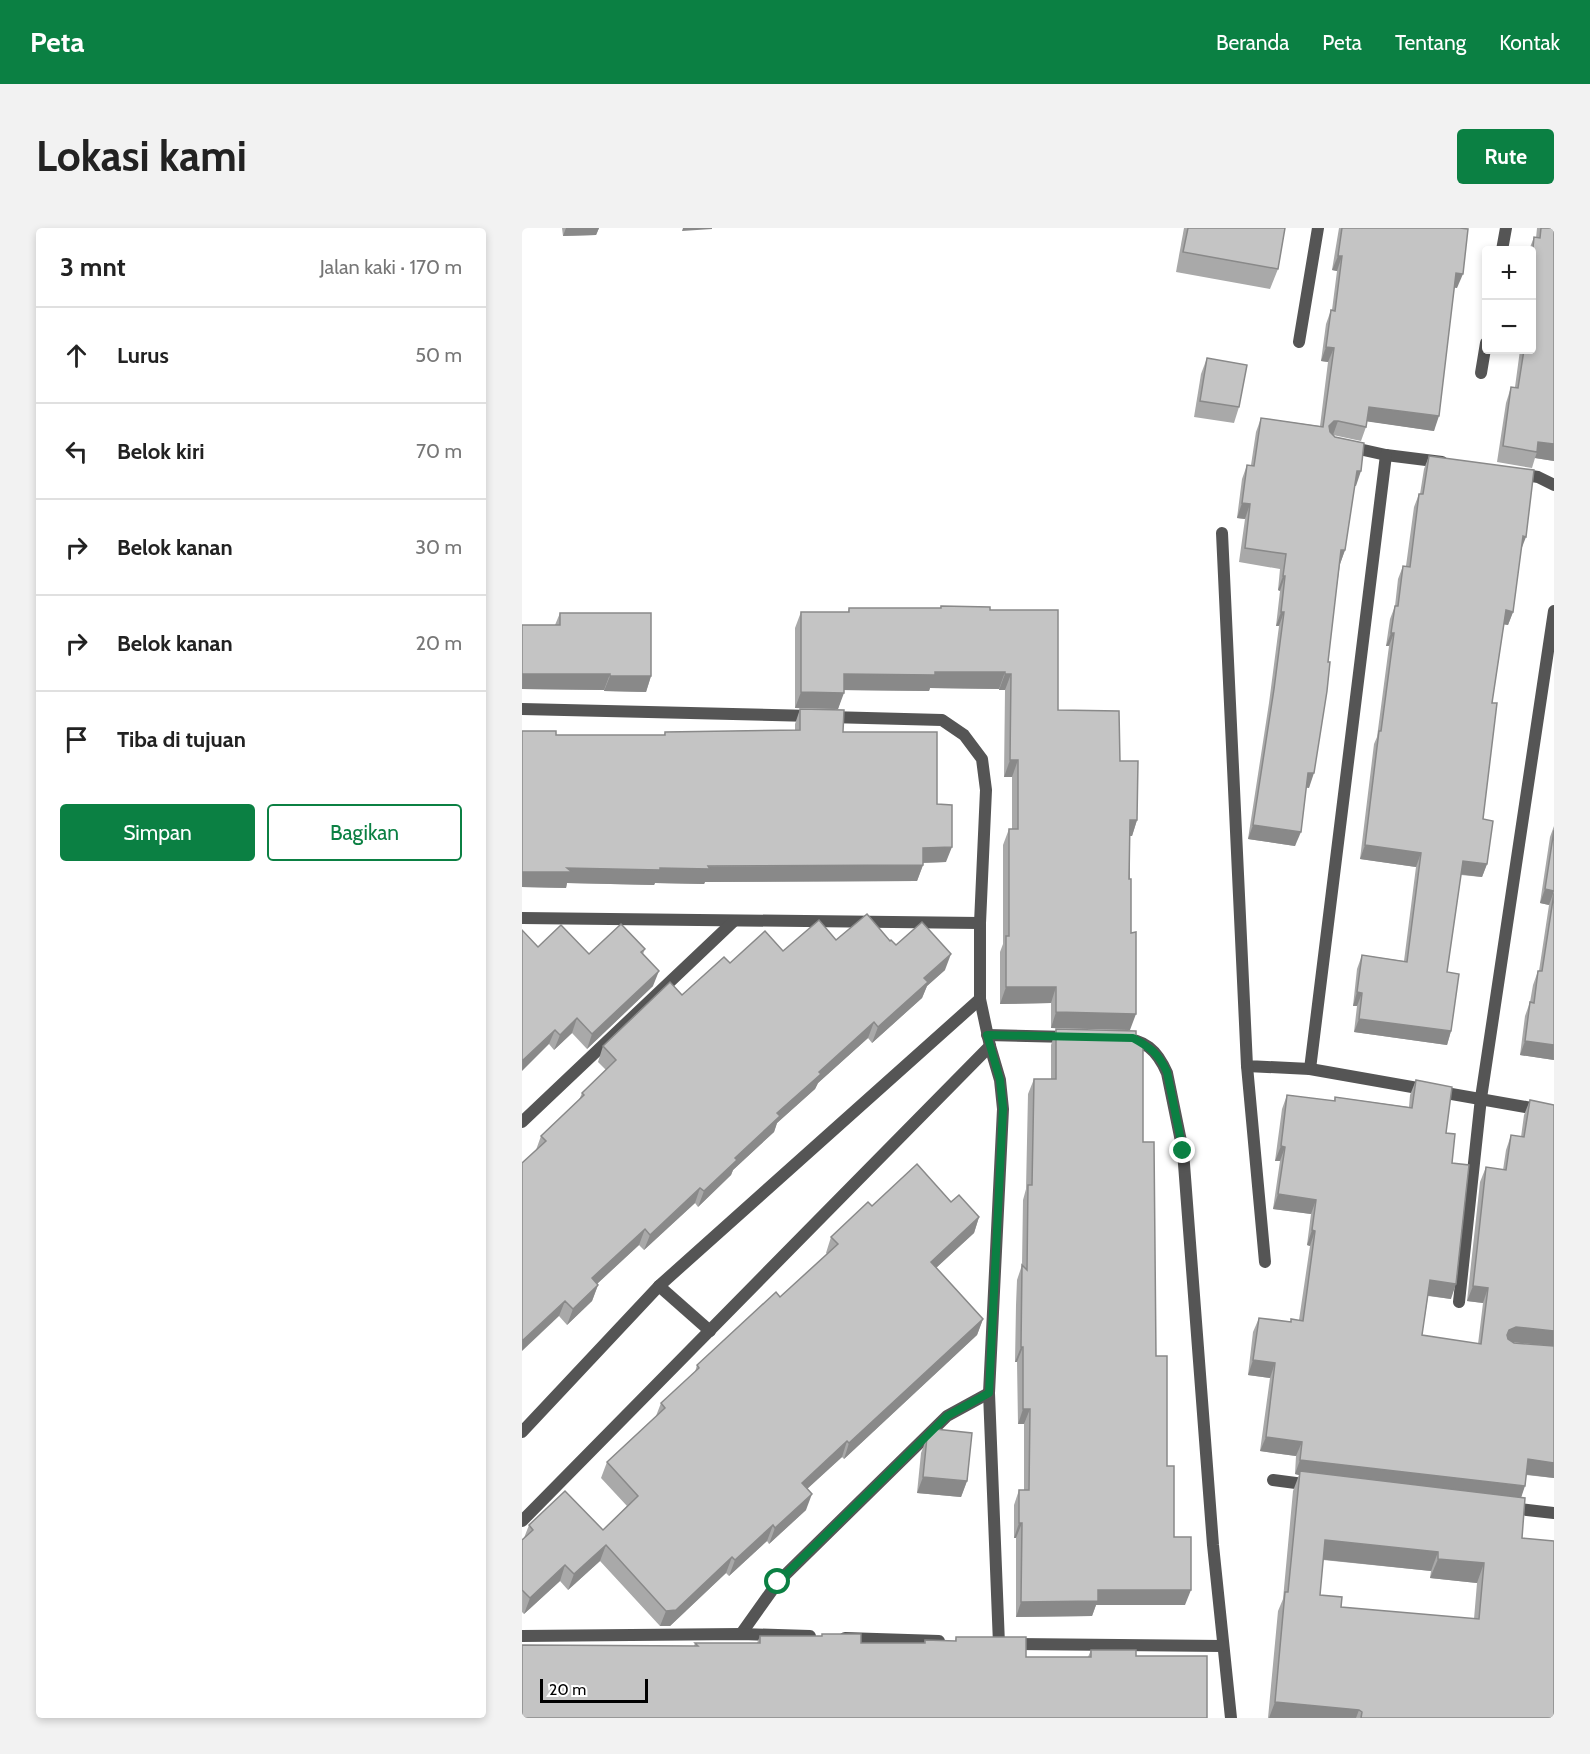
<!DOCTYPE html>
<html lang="id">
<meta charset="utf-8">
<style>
body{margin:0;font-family:Cabin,sans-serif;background:#f2f2f2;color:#222}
.controls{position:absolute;right:18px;top:18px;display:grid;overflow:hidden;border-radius:6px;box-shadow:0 3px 9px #0003}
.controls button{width:54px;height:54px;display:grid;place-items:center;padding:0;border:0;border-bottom:2px solid #e0e0e0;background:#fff;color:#222;font:30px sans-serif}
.scale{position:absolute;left:18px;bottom:15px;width:108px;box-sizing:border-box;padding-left:6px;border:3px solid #000;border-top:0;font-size:16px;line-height:21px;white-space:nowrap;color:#000;-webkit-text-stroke:4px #fff;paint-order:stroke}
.stop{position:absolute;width:18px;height:18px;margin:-14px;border:4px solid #0b8043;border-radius:50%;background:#fff}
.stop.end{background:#0b8043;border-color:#fff;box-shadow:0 2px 6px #0008}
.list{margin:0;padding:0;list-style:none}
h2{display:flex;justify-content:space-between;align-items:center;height:78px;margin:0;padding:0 24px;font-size:26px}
h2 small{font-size:20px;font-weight:400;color:#767676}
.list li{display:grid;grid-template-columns:39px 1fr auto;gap:18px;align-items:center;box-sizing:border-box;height:96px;padding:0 24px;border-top:2px solid #e0e0e0}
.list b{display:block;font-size:22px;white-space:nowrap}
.list em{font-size:20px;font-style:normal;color:#767676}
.actions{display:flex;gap:12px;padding:18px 24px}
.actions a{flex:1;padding:14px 0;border:2px solid #0b8043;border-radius:6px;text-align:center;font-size:21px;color:#0b8043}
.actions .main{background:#0b8043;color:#fff}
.icon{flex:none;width:33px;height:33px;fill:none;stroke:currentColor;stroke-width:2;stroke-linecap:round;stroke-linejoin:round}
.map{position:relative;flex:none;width:1032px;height:1490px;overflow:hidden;border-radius:6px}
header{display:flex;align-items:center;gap:36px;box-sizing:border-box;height:84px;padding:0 30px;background:#0b8043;color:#fff}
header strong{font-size:28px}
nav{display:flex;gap:33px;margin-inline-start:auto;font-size:21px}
.intro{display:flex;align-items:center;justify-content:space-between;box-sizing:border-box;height:144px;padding:0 36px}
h1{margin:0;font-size:42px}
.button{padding:15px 27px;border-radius:6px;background:#0b8043;color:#fff;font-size:21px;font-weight:700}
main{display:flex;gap:36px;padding:0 36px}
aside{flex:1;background:#fff;border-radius:6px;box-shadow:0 3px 9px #0003}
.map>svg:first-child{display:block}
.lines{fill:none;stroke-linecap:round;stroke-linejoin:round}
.street{stroke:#555;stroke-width:12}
.wall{fill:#a9a9a9;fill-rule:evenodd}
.shaded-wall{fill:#898989}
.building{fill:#c4c4c4;stroke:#898989;stroke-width:1.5;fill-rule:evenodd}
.route{stroke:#0b8043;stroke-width:8}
</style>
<header>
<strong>Peta</strong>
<nav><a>Beranda</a><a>Peta</a><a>Tentang</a><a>Kontak</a></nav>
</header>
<div class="intro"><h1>Lokasi kami</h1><a class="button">Rute</a></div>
<main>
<aside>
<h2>3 mnt<small>Jalan kaki · 170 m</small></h2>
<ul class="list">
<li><svg class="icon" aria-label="ahead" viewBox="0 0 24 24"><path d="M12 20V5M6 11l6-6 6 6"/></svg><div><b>Lurus</b></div><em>50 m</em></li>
<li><svg class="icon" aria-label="left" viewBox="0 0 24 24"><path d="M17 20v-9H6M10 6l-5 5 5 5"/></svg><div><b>Belok kiri</b></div><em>70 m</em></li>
<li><svg class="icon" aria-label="right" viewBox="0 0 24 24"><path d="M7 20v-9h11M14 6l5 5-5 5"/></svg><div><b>Belok kanan</b></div><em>30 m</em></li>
<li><svg class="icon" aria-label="right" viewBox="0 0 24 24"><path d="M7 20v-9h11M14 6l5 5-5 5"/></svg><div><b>Belok kanan</b></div><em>20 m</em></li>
<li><svg class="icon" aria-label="arrive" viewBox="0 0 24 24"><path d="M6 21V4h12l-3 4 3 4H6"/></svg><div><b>Tiba di tujuan</b></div></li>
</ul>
<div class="actions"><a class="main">Simpan</a><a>Bagikan</a></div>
</aside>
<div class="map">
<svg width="1032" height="1490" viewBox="0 0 1032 1490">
<rect width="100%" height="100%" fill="#fff"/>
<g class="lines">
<g class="street">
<path d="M980 22 984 0"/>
<path d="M777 114 796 0"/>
<path d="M959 145 964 115"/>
<path d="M828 219 864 227 920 234"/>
<path d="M997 246 1016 249 1032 257"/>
<path d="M700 305 725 838 788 841 1032 884"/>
<path d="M0 481 290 488"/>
<path d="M307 489 420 492 442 507 460 531 464 562 458 695V771L468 818 478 852 481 881 467 1165 477 1416"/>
<path d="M0 690 458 695"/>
<path d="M465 807 547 809"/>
<path d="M597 810C623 811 635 822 645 845L661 923 691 1317 709 1490"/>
<path d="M725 838 743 1034"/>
<path d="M788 841 864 227"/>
<path d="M0 894 212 693"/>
<path d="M137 1058 188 1103"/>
<path d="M937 1074 959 870 1032 383"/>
<path d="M0 1204 137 1058 458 771"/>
<path d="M751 1252 789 1257"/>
<path d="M988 1280 1032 1285"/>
<path d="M0 1293 468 818"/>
<path d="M219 1406 256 1354 425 1188 467 1165"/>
<path d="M0 1408 219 1406 288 1408"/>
<path d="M323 1410 417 1413"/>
<path d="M488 1416 700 1418"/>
</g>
</g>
<g class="wall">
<path d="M40 0H77L74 7 41 8Z"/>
<path d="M662 0H763L756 41 748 61 654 44Z"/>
<path d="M817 0H938L935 60 932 59 912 203 845 193 844 199 839 213 811 207 834 258 832 257 823 322 818 336 787 560 784 559 773 618 726 611 747 475 757 398H754L758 363 756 362 758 341 717 334 723 291 715 290 720 251 725 237H729L734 204 739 190 798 198 806 134 799 133 804 96 809 82H810L815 43 810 42Z"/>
<path d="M1015 0H1032V233L1013 230 1010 240 975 234 984 175 989 159H993L998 122H1010V22H1007L1012 9 1014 10Z"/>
<path d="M685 130 717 179 712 195 672 189 679 146Z"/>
<path d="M907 228 999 322 991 384 986 397 982 396 970 475 961 591 965 636 960 649 939 647 925 744 929 803 925 817 832 804 835 778H831L835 741 840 727 882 733 894 639 838 631 852 516 855 509 867 418H864L868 391 873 378 876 351 881 338H884L892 279 897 266H898L902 241Z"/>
<path d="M419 378 468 382 536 482 598 533 615 592 610 608H608V802L529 800V775L478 776V724L481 716V617L487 601H490V549H482L483 462H477V461L408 460 407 463 322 462 316 481 273 480V400L279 384H326L327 380H418Z"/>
<path d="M38 385 129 448 124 464 82 463V462L0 461V397H33Z"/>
<path d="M278 481 321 504 415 576 424 634 401 635V637L395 653 183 654 182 656 133 655 132 657 45 655 44 660 0 659V503L34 507H142L143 504 273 502V496Z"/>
<path d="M1032 598V832L998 827 1003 788 1008 774 1011 757 1016 743H1017L1027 677 1018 675 1028 609Z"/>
<path d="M314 712 368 713 374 717 423 742 405 758 400 770 350 815 346 810 296 855 293 861 255 895 252 904 211 942 209 947 176 979 173 975 122 1022 117 1017 75 1056 76 1057 70 1073 45 1097 37 1088 14 922 19 908 57 872 60 865 84 842 76 834 81 818 208 735Z"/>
<path d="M16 719 67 726 123 721 121 726 131 758 65 821 50 805 32 822 27 816Z"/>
<path d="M534 801 614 814 634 1128 652 1309 663 1377H574L570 1388 494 1389V1310H492V1277L497 1262H502V1196H496L495 1134H493L494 1077 495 1052 500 1037 501 972 504 961 506 866 512 851H529V817Z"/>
<path d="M894 852 924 905 930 935 929 1071 906 1068 900 1107 956 1116 961 1075 945 1073 958 954 964 939 981 942 984 922 989 907 999 909 1002 887 1008 872 1032 1118 990 1114 992 1115 1032 1118V1250L1004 1247 999 1269 1000 1310 1032 1490H746L756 1383 761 1371 771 1263 777 1247 773 1246 774 1228 738 1223 748 1150 726 1147 731 1104 737 1090 769 1094 777 1092 788 1018 785 1017 789 986 751 981 758 933H753L760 881 765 867 812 873 813 869 887 879 888 867ZM801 1332 909 1343 908 1350 955 1355 952 1391 819 1379 798 1367Z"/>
<path d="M429 974 457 989 452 1005 414 1040 461 1091 455 1107 322 1231 320 1229 285 1261 284 1282 247 1316 245 1313 207 1348 204 1345 148 1398H138L78 1333 46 1362 38 1353 2 1386 0 1384V1312L2 1310 7 1297 81 1302 105 1278 79 1250 85 1234 134 1188 139 1175 173 1144 175 1137 258 1069 305 1026 304 1025 309 1009 350 978Z"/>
<path d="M405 1209 445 1253 439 1269 395 1265 399 1225Z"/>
<path d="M300 1406 339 1415H402L403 1412 433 1413 434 1409 504 1429H566L569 1422 614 1428 685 1490 172 1418 173 1415H235L238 1408H300Z"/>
</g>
<g class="shaded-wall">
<path d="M44 0H77L74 7 41 8Z"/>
<path d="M161 0H190V1L160 3Z"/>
<path d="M816 28H820L815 43 810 42Z"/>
<path d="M934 45 941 46 935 60 929 59Z"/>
<path d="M804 119 812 120 806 134 799 133Z"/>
<path d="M847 179 917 188 912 203 842 193Z"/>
<path d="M812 193H816L811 207H807V198Z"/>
<path d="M1016 214 1032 216V233L1013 230 1015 224Z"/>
<path d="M835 243H839L834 258 829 257Z"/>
<path d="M720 275 728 276 723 291 715 290Z"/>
<path d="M1001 308 1004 309 999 322Z"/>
<path d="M819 322H823L818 336Z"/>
<path d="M761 348H763L758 363 756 362Z"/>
<path d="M984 382 991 384 986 397 979 396Z"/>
<path d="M759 384H762L757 398H754Z"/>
<path d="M869 405H872L867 418H864Z"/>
<path d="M413 444H483L477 461 408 460 407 463 316 462 322 446Z"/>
<path d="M0 446H88L82 462 0 461Z"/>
<path d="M483 446H489L483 462H477Z"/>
<path d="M88 448H129L124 464 82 463Z"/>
<path d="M279 464 322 465 316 481 273 480Z"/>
<path d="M488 532H496L490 549H482Z"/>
<path d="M786 545H792L787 560 781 559Z"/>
<path d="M608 592H615L610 608H602Z"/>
<path d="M731 597 779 604 773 618 726 611Z"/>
<path d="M843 617 899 625 894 639 838 631Z"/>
<path d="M430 619 424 634 395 635 401 620Z"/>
<path d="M941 633 965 636 960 649 936 646Z"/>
<path d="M401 637 395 653 183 654 182 656 133 655 132 657 45 655 44 660 0 659V644L45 640Z"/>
<path d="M1023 661 1032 663 1027 677 1018 675Z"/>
<path d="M429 726 423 742 405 758 400 770 350 815 356 799 402 750Z"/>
<path d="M137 743 131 758 65 821 70 806Z"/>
<path d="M484 759H534L529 775 478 776Z"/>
<path d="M835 764 840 765 835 778H831Z"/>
<path d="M534 784 614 786 608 802 529 800Z"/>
<path d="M55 790 50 805 32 822 38 807Z"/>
<path d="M837 791 929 803 925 817 832 804Z"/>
<path d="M352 794 346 810 296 855 293 861 255 895 252 904 211 942 209 947 176 979 182 963 255 885 297 844Z"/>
<path d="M33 802 27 816 0 843V833Z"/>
<path d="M1003 813 1032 817V832L998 827Z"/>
<path d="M759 918 763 919 758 933H753Z"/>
<path d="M178 960 173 975 122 1022 128 1007Z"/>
<path d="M756 966 794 972 789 986 751 981Z"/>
<path d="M457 989 452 1005 403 1050 409 1034Z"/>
<path d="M123 1001 117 1017 64 1066 70 1050Z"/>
<path d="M790 1002 793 1003 788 1018 785 1017Z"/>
<path d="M908 1052 934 1056 929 1071 902 1067Z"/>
<path d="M76 1057 70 1073 45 1097 51 1081Z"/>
<path d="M951 1058 966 1060 961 1075 945 1073Z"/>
<path d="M43 1073 37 1088 0 1123V1113Z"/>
<path d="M461 1091 455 1107 322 1231 327 1215Z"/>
<path d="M994 1099 1032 1103V1118L989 1114 982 1117 987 1102Z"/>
<path d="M499 1119H501L495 1134H493Z"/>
<path d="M731 1132 753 1135 748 1150 726 1147Z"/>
<path d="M501 1181H508L502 1196H496Z"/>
<path d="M744 1209 780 1214 774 1228 738 1223Z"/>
<path d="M325 1213 320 1229 274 1271 280 1255Z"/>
<path d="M1006 1231 1032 1235V1250L1000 1246Z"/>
<path d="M778 1232 1003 1258 998 1273 778 1243 777 1247 773 1246Z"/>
<path d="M401 1249 445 1253 439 1269 395 1265Z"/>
<path d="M290 1266 284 1282 247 1316 253 1300Z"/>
<path d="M497 1295H500L494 1310H492Z"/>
<path d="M251 1297 245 1313 207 1348 213 1332Z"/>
<path d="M803 1312 916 1324 909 1343 796 1331Z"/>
<path d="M84 1317 78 1333 46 1362 52 1346Z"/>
<path d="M210 1329 204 1345 148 1398H138L144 1383Z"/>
<path d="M916 1331 962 1335 955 1355 908 1350Z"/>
<path d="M43 1337 38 1353 2 1386 8 1370Z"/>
<path d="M576 1362H669L663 1377H574L570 1388 494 1389 499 1374Z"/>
<path d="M753 1474 837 1482 834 1490H747Z"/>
</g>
<g class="building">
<path d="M666 0H763L756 41 661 24Z"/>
<path d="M820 0H938L946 1 941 46 934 45 917 188 847 179 844 199 816 193H812L807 198 808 204 813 209 842 215 839 243H835L823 322H819L806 434H808L805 463 792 545H786L779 604 731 597 752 461 762 384H759L763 348H761L764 326 723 320 728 276 720 275 725 237 732 238 739 190 801 199 812 120 804 119 809 82 813 83 820 28H816Z"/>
<path d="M1019 0H1032V216L1016 214 1015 224 981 218 989 159 996 160 1002 122H1010V30L1012 9 1018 10Z"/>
<path d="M685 130 725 137 717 179 678 173Z"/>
<path d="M907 228 1012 242 1004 309 1001 308 991 384 984 382 970 475H975L961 591 971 593 965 636 941 633 925 744 937 746 929 803 837 791 840 765 835 764 840 727 885 734 899 625 843 617 857 503H859L872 405H869L873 378H876L881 338 888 339 897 266H901Z"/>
<path d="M419 378 468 379V382H536V482L597 483 598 533H616L615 592H608L607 651H609V705L614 704V786L534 784V759H484V708H487V601H496V532H488L489 446H483V444H413V447L322 446V465L279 464V384H327V380H419Z"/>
<path d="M38 385H129V448H88V446H0V397H38Z"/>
<path d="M278 481 322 482 321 504H415V576L430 577V619L401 620V637L186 638 188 641 138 640V642L45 640 50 644H0V503H34V507H143V504L278 502Z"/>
<path d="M1032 602V663L1023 661Z"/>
<path d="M1032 665V817L1003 813 1008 774 1012 775 1016 743H1020Z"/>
<path d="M345 686 368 713 369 712 374 717 400 694 429 726 402 750 406 754 356 799 352 794 297 844 299 846 255 885 258 888 213 930 215 932 182 963 178 960 128 1007 123 1001 70 1050 76 1057 51 1081 43 1073 0 1113V935L24 913 19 908 62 867 60 865 94 832 81 818 148 754 160 767 202 729 208 735 243 703 261 723 297 692 314 712Z"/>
<path d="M99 696 123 721 119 724 137 743 70 806 55 790 38 807 33 802 0 833V702L16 719 39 697 67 726Z"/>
<path d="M534 801 614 803V814H621V914H632L634 1128H645V1238H652V1309H669V1362H576V1373L499 1374 500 1295H497V1262H507L508 1181H501V1119H499L500 1037 505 1042 506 957H510L512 851H534Z"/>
<path d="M894 852 930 859 924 905 933 906 930 935 947 937 934 1056 908 1052 900 1107 959 1116 966 1060 951 1058 964 939 984 942 989 907 1002 909 1008 872 1032 877V1103L994 1099 987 1102 985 1107 986 1111 992 1115 1032 1118V1235L1006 1231 1003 1258 778 1232 780 1214 744 1209 753 1135 731 1132 737 1090 769 1094V1091L781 1093 793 1003 790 1002 794 972 756 966 763 919 759 918 765 867 813 873V869L890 880Z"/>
<path d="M395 936 429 974 437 967 457 989 409 1034 461 1091 327 1215 325 1213 280 1255 290 1266 253 1300 251 1297 213 1332 210 1329 154 1382 144 1383 84 1317 52 1346 43 1337 8 1370 0 1362V1312L11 1302 7 1297 43 1263 81 1302 116 1268 85 1234 143 1180 139 1175 177 1140 175 1137 254 1064 258 1069 316 1016 309 1009 346 974 350 978Z"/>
<path d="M413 1201 450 1205 445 1253 401 1249 405 1209Z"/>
<path d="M778 1243 1003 1270 1000 1310 1032 1313V1490H839L840 1484 837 1482 753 1474 763 1364H766ZM803 1312 916 1324V1331L962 1335 957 1391 819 1379 820 1369 798 1367Z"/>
<path d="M300 1406H339V1415H403V1412L434 1413V1409H504V1429H569V1422H614V1428H685V1490H0V1417L176 1418 173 1415H238V1408H300Z"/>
</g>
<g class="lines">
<path class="route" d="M256 1354 425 1188 467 1165 481 880 478 852 465 807 611 810C629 820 636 825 645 844L661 923"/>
</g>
</svg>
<div class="controls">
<button>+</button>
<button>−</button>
</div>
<div class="scale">20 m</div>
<div class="stop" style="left:256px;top:1354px"></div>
<div class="stop end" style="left:661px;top:923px"></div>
</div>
</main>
